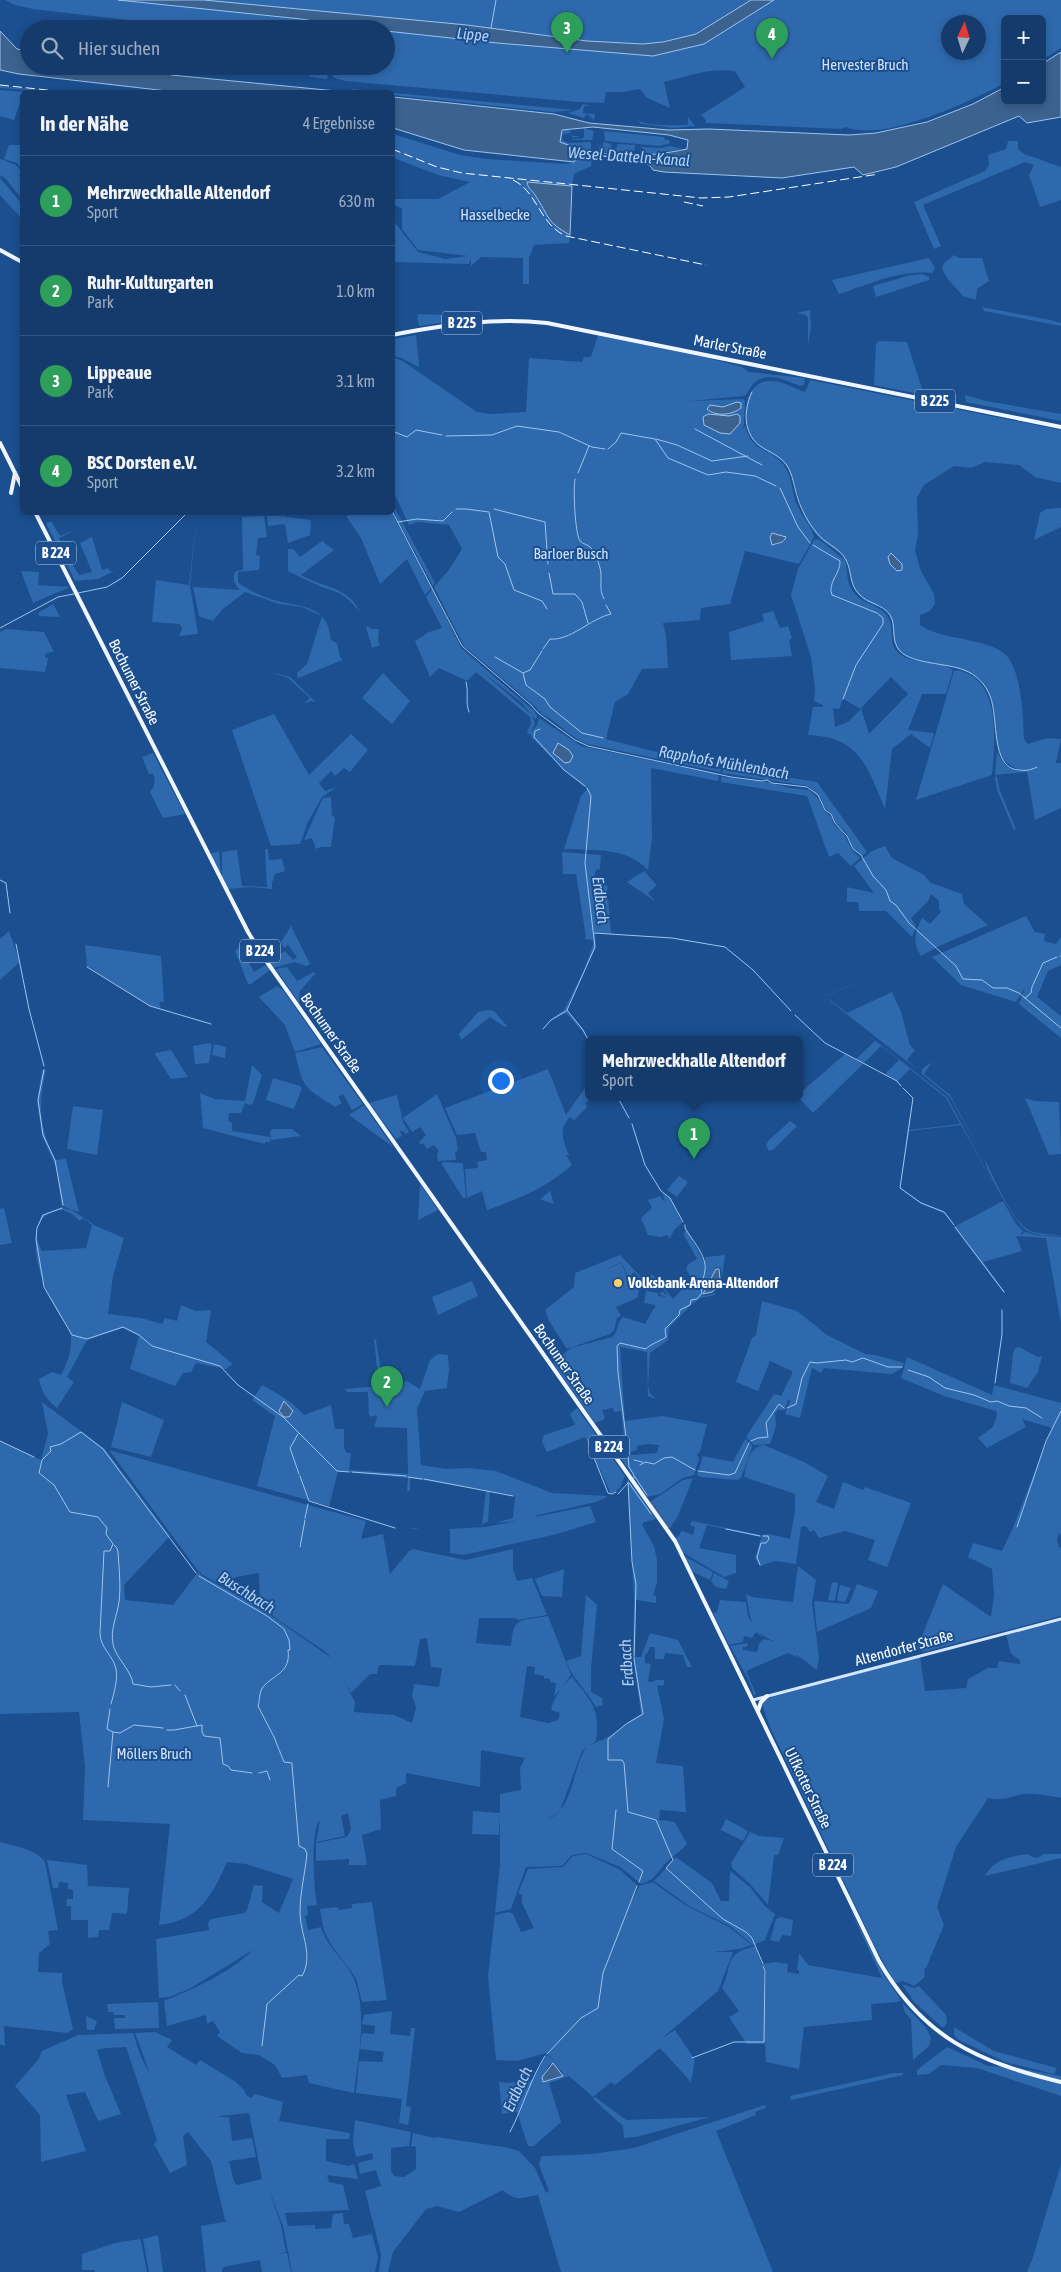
<!DOCTYPE html>
<html lang="de">
<meta charset="utf-8">
<style>
body{margin:0;font-family:"Asap Condensed",sans-serif;background:#1d4271;color:#f1f3f6}
.controls{position:absolute;right:15px;top:15px;display:grid;overflow:hidden;border-radius:8px;box-shadow:0 2px 8px #0003}
.controls button{width:45px;height:45px;display:grid;place-items:center;padding:0;border:0;border-bottom:1px solid #33557e;background:#143b6b;color:#f1f3f6;font:25px sans-serif}
.compass{position:absolute;left:941px;top:15px;width:45px;height:45px;border-radius:50%;background:#143b6b;box-shadow:0 2px 8px #0003;rotate:4deg}
.you{position:absolute;left:500px;top:1080px;width:18px;height:18px;margin:-12px;border:4px solid #fff;border-radius:50%;background:#1a73e8;box-shadow:0 0 0 8px #1a73e833}
.badge{display:grid;place-items:center;width:32px;height:32px;border-radius:50%;background:#ffd166;color:#fff;font-size:16px;font-weight:700}
.pin{position:absolute;translate:-50% -41px;filter:drop-shadow(0 1px 2px #0008)}
.pin::after{content:'';position:absolute;top:26px;width:18px;height:15px;background:inherit;clip-path:polygon(0 0,100% 0,50% 100%)}
.popup{position:absolute;left:585px;top:1036px;width:218px;height:65px;box-sizing:border-box;display:grid;place-content:center;border-radius:8px;background:#143b6b;filter:drop-shadow(0 1px 4px #0005);font-size:16px;white-space:nowrap;color:#9dadc1}
.popup b{font-size:19px;color:#f1f3f6}
.popup::after{content:'';position:absolute;left:50%;top:100%;margin-left:-10px;border:10px solid transparent;border-top-color:#143b6b}
.list{margin:0;padding:0;list-style:none}
h2{display:flex;justify-content:space-between;align-items:center;height:65px;margin:0;padding:0 20px;font-size:21px}
h2 small{font-size:16px;font-weight:400;color:#9dadc1}
.list li{display:grid;grid-template-columns:32px 1fr auto;gap:15px;align-items:center;box-sizing:border-box;height:90px;padding:0 20px;border-top:1px solid #33557e}
.list b{display:block;font-size:19px;white-space:nowrap}
.list p{margin:0;font-size:16px;white-space:nowrap;color:#9dadc1}
.list em{font-size:16px;font-style:normal;color:#9dadc1}
.icon{flex:none;width:28px;height:28px;fill:none;stroke:currentColor;stroke-width:2;stroke-linecap:round;stroke-linejoin:round}
.map{position:relative;flex:none;width:1061px;height:2272px;overflow:hidden}
.search{position:absolute;background:#143b6b;box-shadow:0 2px 8px #0003;left:20px;top:20px;width:375px;height:55px;display:flex;align-items:center;gap:12px;box-sizing:border-box;padding:0 18px;border-radius:28px;color:#9dadc1;font-size:19px}
.panel{position:absolute;background:#143b6b;box-shadow:0 2px 8px #0003;left:20px;top:90px;width:375px;height:425px;border-radius:8px}
.map>svg:first-child{display:block}
.green{fill:#2e69ad;fill-rule:evenodd}
.water{fill:#3c6290;stroke:#9cc4f0;fill-rule:evenodd}
.lines{fill:none;stroke-linecap:round;stroke-linejoin:round}
.stream{stroke:#9cc4f0;stroke-width:1}
.canal{stroke:#3c6290;stroke-width:2.5}
.secondary{stroke:#d6e6fa;stroke-width:3}
.primary{stroke:#f0f6ff;stroke-width:4}
.rail{stroke:#fff;stroke-width:1;stroke-dasharray:9 4;stroke-linecap:butt}
.poi-dot{fill:#ffd166;stroke:#1b4f8f;stroke-width:2}
.labels{text-anchor:middle;stroke-width:4;stroke-linejoin:round;paint-order:stroke}
.shield{fill:#1b4f8f;stroke:#bbcadd;stroke-width:1}
.shield-label{font-size:14px;font-weight:bold;fill:#fff}
.park-label{font-size:15px;fill:#cfe3fa;stroke:#1b4f8f}
.street-label{font-size:15px;fill:#fff;stroke:#1b4f8f}
.poi-label{font-size:15px;font-weight:bold;fill:#fff;stroke:#1b4f8f;text-anchor:start}
.water-label{font-size:16px;font-style:italic;fill:#b5d3f5;stroke:#1b4f8f}
</style>
<div class="map">
<svg width="1061" height="2272" viewBox="0 0 1061 2272">
<rect width="100%" height="100%" fill="#1b4f8f"/>
<g class="green">
<path d="M5 0H1061V48L1042 60V19H1005V83C971 101 883 143 846 127L841 129 706 123V120L701 115 745 87 735 71C708 68 690 76 664 82L670 108 647 98 640 89 623 92H606L604 103 578 102 345 81 335 78 327 71H298V66H386V29H205L33 9 15 5ZM948 22H978V52H948Z"/>
<path d="M324 72 328 75 327 79 310 77 307 73Z"/>
<path d="M0 86 60 92 0 88Z"/>
<path d="M352 89 575 110 553 112 393 95 392 92 351 91Z"/>
<path d="M0 90 24 92 14 120 0 116Z"/>
<path d="M583 104 591 106H584L583 113 595 114 594 120 587 114 584 118 568 113 580 109Z"/>
<path d="M688 117 695 126 674 128 641 124 638 120C647 127 676 125 688 125Z"/>
<path d="M584 128 594 131 592 140H571L579 138 580 140 584 137Z"/>
<path d="M569 129 572 136H580L573 138 570 133 566 134 565 133 562 136 563 141 569 143 591 142V151L561 143V131Z"/>
<path d="M604 131 664 137 665 140H669L670 143 660 146 605 141Z"/>
<path d="M393 134 460 155 487 159 566 164 574 162 578 157 592 155 591 166 574 174 572 186 527 182C528 189 532 190 535 196 549 216 546 222 570 235L569 243 534 245 529 258V284H523V258L481 257 471 266V259L469 264 393 262 392 219 418 252 445 259 468 256 418 250 402 229V209L393 204V199H438L470 182 438 175 394 158 393 159Z"/>
<path d="M1008 141H1018V149L1024 154 1061 167V200L1040 207 1029 175 1034 165 1025 162 923 205 941 246 934 249 914 202 985 171 989 165 988 155 1006 149Z"/>
<path d="M598 142 599 147 603 146V142L611 144 612 148H617V144L635 145 634 155 599 151Z"/>
<path d="M9 145H22V170L17 163 4 159Z"/>
<path d="M670 146 683 149 648 154 641 147 661 148Z"/>
<path d="M0 159 7 161 14 169 8 162 16 165 22 172V178L16 171 22 180V199L6 179 0 175Z"/>
<path d="M0 178 22 204V219L0 195Z"/>
<path d="M954 255 959 258H982L989 281 977 289 976 300 963 296 947 278 942 269 944 263Z"/>
<path d="M929 258 935 268 932 273C898 270 871 284 839 294L832 280Z"/>
<path d="M922 274 929 277V280L876 297 873 286 911 275Z"/>
<path d="M982 307 1050 320 1061 323V326L984 311Z"/>
<path d="M810 310 811 327 808 345V318L806 315 796 313Z"/>
<path d="M417 315 419 314 467 316V319L419 326Z"/>
<path d="M416 335 419 364V367L401 358 393 356V339Z"/>
<path d="M598 335 708 358 742 367 749 372 805 378 804 385 801 386C787 382 768 370 754 383 750 387 749 393 744 396L689 401 743 399 745 401 744 425 741 430 745 426C752 452 767 447 782 463 793 475 791 493 798 507 802 516 812 527 814 537L799 564 745 551 730 604 701 608 700 620 663 623 666 636 668 668 642 669 628 694 615 702 606 739 711 766V768L721 769 720 772 587 744C569 737 558 721 540 713L542 710 538 712 537 708 464 646 434 587 448 571 462 549 449 525 418 522 409 525 393 491V358L401 360 477 412 492 414 526 412 529 358 582 362 584 357H591Z"/>
<path d="M879 341 907 342 924 395 874 385 876 344Z"/>
<path d="M810 380 1061 430V483L1035 477 1019 465 985 462 971 468 954 466 924 485 917 498 918 535 915 550 920 569 934 594 935 604 930 611 920 615V625C935 635 951 636 968 640 980 643 998 646 1007 656 1022 675 1023 716 1024 739L1028 744 1047 738 1061 739 1056 763H1061V808L1035 820 1027 772 995 775 997 751C1003 764 1008 772 1024 771 978 760 1008 713 982 683 959 658 917 670 899 651 889 639 897 623 887 612 880 605 868 605 861 597 848 585 853 573 846 560 842 552 832 549 825 543 819 538 813 531 808 523 798 506 797 483 787 467 778 454 761 452 752 439 741 421 743 382 769 381 784 380 792 388 805 392Z"/>
<path d="M965 395 986 401 1061 414V421L966 402Z"/>
<path d="M392 503 435 583 433 586 396 517Z"/>
<path d="M1061 508V527L1034 540 1040 513 1046 509Z"/>
<path d="M197 513 190 585 198 634 179 636 182 629 180 624 152 622 156 580 189 585Z"/>
<path d="M355 513H392L431 588 425 595 407 559 380 584 361 538 346 516Z"/>
<path d="M264 516 267 537 258 538 256 555 260 556 259 570 238 572V582C250 592 266 598 281 602 307 607 328 608 331 640L337 643 340 657 343 660 298 678 297 673 307 664 322 616 302 607 279 604 245 592 223 609 213 621 199 616 193 587 240 590C235 585 231 579 236 571L243 570 242 517Z"/>
<path d="M267 516H279L311 520 310 535 288 543 285 524 268 526Z"/>
<path d="M51 521 60 536 77 529 59 538 66 554 79 575 92 572 80 543 92 537 102 570 108 568 110 571H114L98 579 75 581 46 523Z"/>
<path d="M818 539 845 560C848 568 846 578 850 586 859 606 880 603 888 617 896 629 886 645 901 655 916 665 939 660 953 670L946 694H922L908 730 934 733 930 748 911 734 892 749 885 809C867 767 861 737 808 735L813 707H823V705L814 701 815 689 811 657 791 595 798 569 814 540ZM891 677 908 694 869 734 861 708ZM843 699 861 709 848 722 835 727 833 708 839 709Z"/>
<path d="M322 541 334 550 301 575C320 587 350 587 359 611 340 588 336 594 313 583 304 579 296 575 288 571V549H293L300 557Z"/>
<path d="M21 571 39 572 38 585 70 587 33 603Z"/>
<path d="M432 589 461 648 534 711 537 716 536 720 522 703 480 670 532 715 535 724 529 735 527 731 531 724 530 717 476 672 467 681 439 668 430 677 415 641 429 632 442 628 426 597Z"/>
<path d="M53 604 60 617 39 616 38 613Z"/>
<path d="M773 611 780 628 788 626 792 638 789 640 792 656 731 660 729 632 764 621 762 614Z"/>
<path d="M368 626 371 629H379L378 641 380 645 372 648 366 627Z"/>
<path d="M6 629 44 632 54 652 46 653 45 657 48 658 45 672 0 668V632Z"/>
<path d="M957 670C1002 679 995 741 992 775L916 800 954 671Z"/>
<path d="M271 672 290 677 316 702 311 701 303 704 310 698 288 678Z"/>
<path d="M383 673 410 701 392 724 362 698Z"/>
<path d="M274 714 309 775 351 734 368 750 350 772 344 768 335 776 331 771 319 783 325 791 337 787 322 797 308 822 300 844 271 846 232 730Z"/>
<path d="M539 718 581 746 715 774 719 776 718 781 651 768 652 839 648 870C625 846 594 851 564 849L581 796 587 789 564 770 532 738 530 733 537 725Z"/>
<path d="M153 753 185 814 163 818 150 792C155 785 156 781 153 774H149L142 757Z"/>
<path d="M724 767 817 782 867 852 862 856 854 849 846 832 836 823 831 813 825 808 820 797 808 786 722 773 723 769H725Z"/>
<path d="M721 777 767 782 790 788 809 790 817 797 824 810 831 817 834 825 843 832 852 850 860 858 851 866 838 853 829 857 807 796 721 782Z"/>
<path d="M995 777H997L1000 791 1016 829 1014 830 997 790Z"/>
<path d="M331 797 332 816 335 817 331 847H321L316 849 312 838 304 840 321 802 323 798Z"/>
<path d="M885 846 892 858 924 875 931 883 962 894 964 904 988 925 939 946 921 956C912 943 915 931 922 918L930 924 941 912 939 909V901L931 894 928 901 911 918 916 926 912 937 886 911H859L858 902H847V887L874 893 854 866 872 851Z"/>
<path d="M265 849H268L269 860 282 859 285 871 275 874 272 883V889L251 887 228 889 222 878V852L237 850 242 886 267 887Z"/>
<path d="M219 851 221 874 210 854Z"/>
<path d="M562 852 601 855 600 869 596 870 594 876 599 887 607 885 611 933 614 934 595 933 596 947 568 1006V1012L583 1029 589 1043 583 1032 566 1013 549 1021 564 1010 584 970 593 945V940L584 939 586 937 576 874H563Z"/>
<path d="M644 871 657 885 648 893 656 902 627 882Z"/>
<path d="M1026 916 1035 932 1045 934 1044 941 1056 944 1061 937V965L1048 971 1037 997 1061 1016V1038L1019 1004 1025 988 1016 1002 961 985 932 957Z"/>
<path d="M291 926 310 964 306 966 295 962 273 968 269 961 285 951 293 960 297 957 288 945 284 948 281 942Z"/>
<path d="M9 931 20 962 0 980V939Z"/>
<path d="M243 944H251L255 950 251 952 252 957 248 961 254 972 266 965 270 970 251 984H248L235 951Z"/>
<path d="M85 945 161 956 164 1002H159L161 1009 150 1006 87 966Z"/>
<path d="M918 956 827 996H826Z"/>
<path d="M287 967 297 981 314 972 315 974 300 991 299 1003 276 969Z"/>
<path d="M277 986 283 990 321 1044 295 1052 285 1025 259 997Z"/>
<path d="M892 992 901 1012 910 1045 915 1050 907 1060 918 1070 830 1001V1000L847 1013Z"/>
<path d="M488 1010 494 1011 507 1026 505 1027 490 1017 461 1040 459 1034 478 1012Z"/>
<path d="M868 1035 947 1097 1002 1200 961 1125 909 1131 900 1187 921 1202 945 1212 955 1225 944 1213 920 1203 900 1188 912 1098 909 1130 960 1124 946 1098 910 1069 898 1081 885 1074 899 1060 881 1046 864 1063 856 1059 875 1041Z"/>
<path d="M210 1043 212 1045 209 1063 195 1064 193 1046Z"/>
<path d="M214 1044 226 1047 225 1058 212 1055Z"/>
<path d="M322 1047 363 1104 352 1110 343 1094 338 1097 342 1103 335 1107C304 1086 304 1091 295 1053Z"/>
<path d="M171 1050 188 1077 171 1079 155 1054V1053Z"/>
<path d="M845 1054 863 1064 813 1113 799 1098V1094Z"/>
<path d="M932 1062 924 1074 950 1095 984 1159 950 1097 921 1073 923 1068Z"/>
<path d="M252 1065 262 1075 253 1103 250 1105 245 1103 241 1113H229L228 1121 232 1123V1131L270 1137V1142H265V1144L203 1128 200 1093 215 1099 245 1101Z"/>
<path d="M46 1069C38 1108 39 1124 55 1160L66 1159 79 1212 62 1206 56 1167 42 1136 37 1101 42 1070Z"/>
<path d="M548 1069 566 1115 589 1082V1098H592L585 1103 587 1107 574 1120 570 1117C558 1130 563 1140 569 1155H566L572 1165C543 1190 522 1197 487 1210L482 1191 467 1198 465 1169 478 1168 477 1162 487 1160 486 1152H481L475 1133 457 1135 445 1108Z"/>
<path d="M273 1078 300 1086 302 1088 294 1109 266 1100Z"/>
<path d="M437 1094 456 1138 458 1151 455 1152 456 1160 438 1161 437 1154 439 1151 434 1145 427 1149 423 1143 420 1145 419 1142 426 1135 420 1127 412 1132 403 1118Z"/>
<path d="M397 1095 403 1122 409 1132 405 1134 403 1131H400L402 1136 396 1139 369 1103Z"/>
<path d="M1025 1098 1035 1101 1059 1102 1061 1154 1049 1155Z"/>
<path d="M364 1105 393 1147 349 1115Z"/>
<path d="M73 1106 103 1110 97 1155 67 1149Z"/>
<path d="M790 1121 797 1126 774 1149 769 1151 766 1145 769 1140Z"/>
<path d="M272 1129H292L301 1136 271 1140 270 1132Z"/>
<path d="M985 1160C995 1179 1012 1223 1031 1231 1041 1235 1052 1233 1061 1236 1050 1235 1036 1236 1026 1230 1016 1224 984 1168 985 1160Z"/>
<path d="M444 1162 463 1163 466 1198H463L441 1163Z"/>
<path d="M679 1176 688 1182 677 1197 667 1190Z"/>
<path d="M420 1184 438 1210 418 1220Z"/>
<path d="M550 1191 554 1204 540 1199Z"/>
<path d="M663 1194 670 1198 682 1223 675 1229 669 1239 668 1235 660 1237 648 1235 641 1218 652 1208 648 1200 660 1196 665 1203Z"/>
<path d="M1003 1201 1016 1224 1023 1231 1020 1235 1026 1232 1036 1235 1061 1237V1323L1046 1238 1016 1236 1022 1251 983 1262 1005 1292 1004 1293 954 1227Z"/>
<path d="M4 1208 12 1243 0 1245V1209Z"/>
<path d="M62 1208 72 1210 96 1226 124 1238 113 1276 108 1314 141 1318 162 1324 165 1318 177 1321 181 1305 196 1311 211 1310 206 1342 233 1364 226 1369 196 1363 191 1372 183 1373 175 1386 130 1369 139 1336 123 1328 87 1340 67 1377 74 1382 57 1408C46 1399 42 1393 39 1379L52 1372 61 1375C67 1364 72 1351 71 1338 71 1329 61 1318 57 1311 41 1283 27 1245 42 1215ZM63 1210 72 1214 80 1221 83 1218 92 1225 86 1248 42 1251C30 1231 39 1212 63 1210Z"/>
<path d="M686 1228 705 1264V1257L725 1255 722 1278 721 1268 716 1267 712 1278 702 1293 703 1296 715 1293V1295L700 1298 689 1307 669 1328 668 1340 650 1353 648 1386 650 1393 656 1399 648 1396 647 1352 620 1347 625 1421 662 1416 707 1424 700 1452 697 1454 699 1459 694 1475 683 1478 660 1494 647 1497 621 1458 628 1454 618 1456 608 1442 615 1438 618 1440 624 1438 621 1411 614 1412 613 1408 602 1410 605 1419 595 1423 553 1363 571 1348 612 1337C619 1331 616 1323 623 1317L645 1324 654 1308 667 1311 655 1308V1305L644 1303 646 1291 658 1293V1296L668 1297 660 1295 662 1291 666 1295 667 1294 657 1282 655 1283 654 1278 652 1280 649 1278 652 1274 673 1299 692 1279 686 1269 688 1264 697 1259 684 1235ZM647 1444 659 1445 657 1453 631 1455V1452L637 1450V1446Z"/>
<path d="M620 1255 642 1278 640 1284 639 1283 638 1285 639 1292 637 1298 616 1307 621 1316 617 1318 614 1330 610 1334 567 1349 549 1321 545 1310 574 1287 575 1273ZM621 1262 630 1280 633 1278 631 1275 634 1272 640 1278 637 1282 633 1280 631 1282 634 1291 621 1263 601 1272Z"/>
<path d="M472 1281 478 1296 438 1315 432 1297Z"/>
<path d="M762 1301 797 1311 827 1335 865 1354 875 1355 904 1363 902 1368 892 1374 824 1368 821 1373 812 1368 800 1418 785 1414 790 1401 788 1400 785 1410H778L775 1413 776 1426 770 1444 754 1445 746 1437 774 1394 781 1396 792 1374V1371L770 1361 758 1391 736 1382 752 1338 756 1335Z"/>
<path d="M374 1339 376 1340 383 1385 394 1383 403 1386 405 1380 420 1389 430 1360 438 1354 448 1355 449 1369 447 1388 425 1391 417 1409 421 1465 446 1469 468 1468 496 1471 552 1493 606 1496 607 1497 596 1502 538 1515 534 1517 590 1506 596 1522 557 1534 464 1555 450 1553V1529L485 1527 517 1521 495 1523 513 1518 515 1496 490 1491 488 1522 483 1523 486 1524 403 1529 482 1524 486 1490 410 1478V1491H407L408 1478 338 1471 329 1506 257 1486 275 1416 252 1400 262 1385C277 1393 293 1402 304 1415L331 1405 335 1429H344V1448L347 1453H351L349 1470 408 1474 407 1428 374 1427 377 1417 376 1415 371 1417 369 1415 368 1392H347L345 1389 379 1386Z"/>
<path d="M1019 1347 1038 1357 1042 1356 1038 1372 1027 1388 1010 1383 1013 1353 1015 1348Z"/>
<path d="M907 1357 992 1395 994 1385 1061 1403V1536L1059 1533 1057 1539 1059 1548 1061 1547V1616L923 1652 917 1648 943 1584 991 1617 994 1595 992 1569 968 1557 973 1543 1002 1551 1012 1530 1052 1428 1022 1419 1026 1427 987 1448 978 1438 993 1427 997 1415 996 1411 944 1396 901 1378Z"/>
<path d="M42 1402 105 1449 170 1536 124 1585 125 1600 173 1605 198 1572 202 1576 257 1606 333 1659 323 1650 277 1619 260 1604 259 1573 236 1577 233 1581 232 1591 203 1575 196 1568 109 1450 366 1521 361 1539 383 1534 390 1574 409 1551 413 1549 465 1560 513 1549V1569L517 1581 532 1578 547 1615 517 1620 516 1618H479L476 1643 511 1646C513 1615 521 1621 548 1616L571 1675 554 1697 556 1683 550 1682V1679L544 1678V1676L534 1674 535 1667 527 1666 520 1717 548 1723 558 1720 560 1713 551 1710C554 1698 562 1684 572 1677 592 1702 600 1708 596 1741L582 1751 560 1811 547 1820C574 1808 571 1774 584 1751 589 1743 600 1742 606 1738 619 1731 629 1721 641 1714L633 1657H641L650 1633 678 1640 692 1667H687L683 1655 665 1653 664 1659H655V1647H650L647 1654H645V1663L651 1664 648 1681 652 1682 656 1680H664V1685L657 1686 664 1719 656 1763 683 1766 686 1812 660 1810 659 1820 675 1822 687 1844C681 1851 675 1854 669 1860 659 1869 655 1881 641 1884L620 1867 586 1853 572 1855 562 1866 526 1867 511 1909 495 1913 500 1864V1794L521 1790 520 1768 525 1758 481 1750 480 1787 406 1773V1783L396 1788V1796L380 1800 381 1829 362 1835 367 1865H349V1859L316 1861V1843L347 1837 351 1829 348 1813 341 1816 345 1836 316 1842 320 1820C310 1829 314 1890 317 1905L307 1906 308 1915 305 1916 308 1930 321 1927C327 1948 346 1960 354 1979 368 2015 358 2056 354 2093L309 2083 307 2075 282 2078 275 2065 259 2055 242 2053 217 2036 220 2032 213 2021 207 2024 206 2015 167 2026 164 2001C195 1988 228 1974 253 1950L191 1988 170 1997 159 1998 156 1939 209 1930 208 1923 211 1919 244 1913 247 1910 254 1885 263 1886 262 1902 279 1913 293 1879 246 1864 227 1862C212 1896 199 1921 159 1925L170 1824 83 1820 85 1767 79 1712 0 1714V1441L41 1460 48 1434ZM427 1638 431 1667 442 1668 439 1687 414 1684 412 1696 416 1707 412 1723 394 1715 354 1712 355 1702 342 1677 351 1693 370 1674H377L379 1665 415 1666 420 1639Z"/>
<path d="M122 1402 164 1420 151 1457 111 1447Z"/>
<path d="M577 1408 625 1476 620 1488 611 1494 585 1437 547 1452 542 1442 544 1435 575 1425 570 1414Z"/>
<path d="M745 1439 752 1445V1448L741 1478 737 1480 701 1477 697 1475 703 1456 733 1462Z"/>
<path d="M764 1445 804 1462 828 1476 816 1502 834 1509 843 1482 863 1490 865 1487 911 1503 887 1567 868 1560 875 1540 845 1531 819 1538 814 1530 810 1532 806 1526 801 1527 796 1564 775 1561 760 1566 755 1558 762 1535 769 1534 790 1539 795 1511V1494L744 1477C747 1465 748 1447 764 1445Z"/>
<path d="M693 1478 678 1516 670 1528H668L650 1502 683 1480Z"/>
<path d="M628 1479 656 1519 644 1522 642 1525 654 1546 657 1560V1583L653 1595 656 1596V1603L636 1600 635 1656H633L634 1599Z"/>
<path d="M692 1521 761 1535V1537L707 1525 699 1548 736 1555V1573L724 1577 682 1552 675 1540 682 1531 693 1535 695 1527 690 1525Z"/>
<path d="M684 1556 713 1572 710 1580 691 1571Z"/>
<path d="M798 1566 816 1580 812 1603 819 1657 817 1670 797 1655V1657L788 1653 748 1670 747 1673 756 1694 754 1695 749 1681 730 1646 748 1643 747 1647H743V1650L757 1652 759 1644 764 1639 777 1642C749 1633 751 1619 746 1594L752 1597 793 1602Z"/>
<path d="M564 1569 562 1597 542 1596 535 1579Z"/>
<path d="M714 1573 729 1581 726 1589 716 1587 711 1581Z"/>
<path d="M832 1582 838 1583 835 1601 828 1600Z"/>
<path d="M857 1584 878 1591 871 1608 817 1632 814 1601 849 1604Z"/>
<path d="M840 1585 851 1588 845 1602 838 1601 837 1599Z"/>
<path d="M586 1595 597 1605 591 1669V1692L602 1698 603 1705 596 1707C587 1691 572 1678 566 1661L581 1656Z"/>
<path d="M720 1600 746 1602 748 1617 762 1637 756 1632 752 1638 744 1636 743 1642 729 1645 713 1613 717 1612Z"/>
<path d="M1061 1621V1798C1049 1796 1037 1793 1024 1794 1009 1796 1006 1802 988 1798L956 1847 937 1907 944 1925 926 1968 924 1969 925 1977 914 1986 903 1981 895 1983 875 1947 770 1727 762 1704 765 1700 772 1697 920 1657 925 1691 966 1688 968 1679 988 1668H997L999 1661 1020 1664V1660L1011 1654 1006 1634Z"/>
<path d="M473 1811 500 1813 499 1835 472 1834Z"/>
<path d="M726 1819 748 1831 743 1841 721 1830Z"/>
<path d="M750 1832 759 1836 784 1838 778 1855H774L768 1905 750 1884 732 1868 731 1863Z"/>
<path d="M0 1842C14 1846 36 1849 45 1862L58 1930 48 1931 50 1944 39 1953 38 1972 62 1973V1982L73 2029 67 2033 4 2026 5 2046 0 2044Z"/>
<path d="M586 1854 619 1869 637 1885 632 1902 639 1886 653 1882 685 1905 729 1927 752 1945 739 1949 714 1952H733L718 1991 661 2039 675 2030 695 2060 691 2082 660 2048 615 2085 611 2082 593 2097 569 2076 549 2083 561 2122 534 2146H528L517 2112 502 2114 499 2082 508 2083 532 2080 547 2055 560 2066 546 2053 517 2061 496 2060 488 1976 495 1915 509 1912 513 1914 521 1932 534 1928 522 1903V1895L518 1893 528 1869 563 1867 573 1856ZM553 2063 563 2073 556 2079 543 2082 542 2077 549 2065Z"/>
<path d="M1027 1854 1035 1858 1040 1857 1043 1854H1061V1858L985 1876C994 1859 1009 1857 1027 1854Z"/>
<path d="M676 1857 712 1883 721 1901H729L730 1871 750 1887 764 1905 775 1914 765 1940 753 1945 730 1926 689 1906 654 1881Z"/>
<path d="M47 1860 87 1865 88 1886 129 1888 127 1914 112 1913 109 1930H99L98 1937 88 1938V1920H71V1906H66L67 1899H73V1890L68 1889V1883L59 1882 58 1888H53Z"/>
<path d="M372 1902 387 2000 362 2002 356 1978 332 1946 324 1931 320 1909 338 1907 339 1910 352 1908V1904Z"/>
<path d="M848 1905 884 1975 901 2000 898 2002 871 2004 872 2020 804 2027 799 2069 766 2062 765 2044H747L729 2017 739 2011 722 1988C734 1963 722 1955 755 1946L764 1971 766 1999V1971L763 1964 775 1962 788 1964 787 1972 799 1974V1970H797L799 1953 808 1965 882 1978Z"/>
<path d="M781 1917 793 1920 791 1936 782 1935 779 1942 770 1940 776 1919Z"/>
<path d="M902 1984 914 1988 919 1986 946 2015 947 2023 943 2028 914 2002Z"/>
<path d="M158 2002 159 2028 115 2029 114 2018H125V2015H114L113 2012H108L107 2004Z"/>
<path d="M902 2002 926 2028 931 2038 929 2046 913 2060 911 2019 905 2013Z"/>
<path d="M392 2011 390 2034 410 2036 411 2028H415L406 2106 411 2107 408 2125 399 2123 402 2099 356 2093 359 2061 382 2062 384 2052 360 2049 362 2033 374 2034 375 2026 362 2024 364 2015Z"/>
<path d="M86 2016 97 2021 94 2030H87Z"/>
<path d="M954 2027 994 2051 1057 2068 1054 2074 1005 2062 957 2039 954 2034Z"/>
<path d="M155 2032 172 2040 167 2047 196 2065 200 2060 236 2082 245 2091V2094L251 2098 255 2094 283 2102 279 2121 350 2133 349 2139H326V2161L348 2166 354 2164 358 2179 327 2175 329 2182 343 2185 349 2210 285 2213 288 2226 315 2225V2229L331 2228 333 2214 343 2213 344 2224H349L353 2238 372 2234 378 2257 375 2272H292L283 2226 268 2187 281 2225 286 2252 277 2254 287 2253 291 2272H262L260 2260 223 2267 222 2272H206L201 2226 228 2221 225 2220 211 2161 188 2132 183 2136 187 2165 170 2173 154 2144 157 2140 126 2047C118 2048 104 2047 97 2050L105 2076 121 2114 98 2121 85 2092 66 2095 86 2151 41 2162 40 2115 15 2086 38 2060 42 2051 78 2035 133 2033 141 2057 150 2074 135 2033ZM248 2108 262 2179 237 2185 234 2182 229 2161 256 2157 252 2138 232 2141 229 2117H221L220 2116 249 2113Z"/>
<path d="M947 2047 988 2066 1012 2067 1061 2076V2096L977 2068 941 2065 929 2074 917 2075V2070Z"/>
<path d="M894 2073H903V2075L791 2100 790 2096Z"/>
<path d="M595 2097 626 2120 710 2117 636 2137 624 2138 623 2126 593 2099Z"/>
<path d="M765 2105 766 2108 755 2112 756 2115 716 2131 773 2272H561L538 2195C523 2197 516 2203 503 2190L459 2212 437 2206 426 2209 393 2252 388 2272H379L381 2254 365 2191 381 2186 376 2170 360 2174 358 2163 373 2159 372 2153 356 2157 353 2142 355 2120 411 2132 409 2146 391 2148V2170L394 2176 404 2177 416 2169V2147L411 2146 413 2133 434 2138 436 2137 504 2147 519 2151 535 2168 546 2193 549 2191 539 2165 541 2157 543 2156 592 2154 634 2148Z"/>
<path d="M1061 2164V2272H1027L1032 2260Z"/>
<path d="M158 2235 163 2272H149L143 2239Z"/>
<path d="M139 2239 141 2241 147 2272H95V2270H82V2254L115 2243Z"/>
</g>
<g class="water">
<path d="M118 0H204L467 25 587 41 643 44 663 42 696 34 751 0H774L704 44 653 56 497 43 386 31V29H362L301 19Z"/>
<path d="M0 31 17 49 29 51V66H141L159 68 171 75 347 92H176L19 74 0 70Z"/>
<path d="M1061 52V117L1027 123 1019 116 896 167 863 175 854 167 782 178 664 172 653 170C648 155 592 154 578 157L574 162 464 150 393 128V97L554 114 589 123 669 130 709 129 849 135 876 133 927 122 973 104 1005 87V101H1042V64ZM593 127 669 135 688 140 687 149C646 158 600 158 560 142L562 130Z"/>
<path d="M527 182 572 186 570 235C546 222 549 216 535 195 532 190 528 189 527 182Z"/>
<path d="M737 402 741 403V408C732 415 716 417 707 409L710 405 723 407Z"/>
<path d="M708 414 729 416 737 414 740 416V423L730 434 720 433 704 425 703 417Z"/>
<path d="M772 533 786 537C784 543 778 543 772 545L770 537Z"/>
<path d="M891 553 902 564V570L897 571 890 564 888 557Z"/>
<path d="M558 743 569 750 573 756 570 762 565 763 553 753Z"/>
<path d="M716 1269H719L720 1279 718 1287 712 1292 703 1294Z"/>
<path d="M284 1401 293 1411 289 1417H284L279 1411Z"/>
<path d="M553 2063 563 2076 543 2082 542 2077Z"/>
</g>
<g class="lines">
<g class="stream">
<path d="M491 28 496 0"/>
<path d="M752 392C747 402 744 418 748 429 755 451 774 449 786 464 793 474 794 487 798 499 802 511 808 522 816 532 824 543 840 548 846 560 852 571 849 584 859 594 868 604 883 604 890 615 897 626 890 640 900 651 912 664 947 663 964 670 976 674 986 685 990 696 999 717 990 769 1019 770 1026 771 1031 770 1037 767"/>
<path d="M695 429 762 465"/>
<path d="M392 431 407 437 416 430 442 435"/>
<path d="M446 436 492 435 517 426 559 432 592 447 605 449"/>
<path d="M656 439 677 445 712 461 748 456"/>
<path d="M608 449 616 442 621 433 655 439 668 458 708 475 726 472 755 476 776 486"/>
<path d="M578 473 589 446"/>
<path d="M575 479C573 488 575 534 580 541 583 544 588 545 590 547 596 552 598 561 600 568 603 578 598 589 604 599"/>
<path d="M780 488 798 527 810 543"/>
<path d="M456 509H466L489 512 498 557 505 564 514 590 542 601 547 609"/>
<path d="M494 509 545 522 548 564"/>
<path d="M392 511 462 646 531 705 538 713 575 740 588 746 731 777 762 781 767 780 772 783 807 787 818 795 825 810 831 814 835 823 847 836 853 849 861 855 873 876 886 890 890 901 896 905 909 923 956 966 963 979 982 980 993 988H1007L1019 993 1061 1028"/>
<path d="M285 515 286 513 298 512"/>
<path d="M398 522 417 519 443 521 452 512"/>
<path d="M813 545 840 561C841 573 827 583 832 595L877 613 883 618V624L856 665 843 699"/>
<path d="M549 573 553 594H575L582 602 588 623"/>
<path d="M78 593 107 587 122 578 188 512"/>
<path d="M0 628 58 597 74 594"/>
<path d="M543 649 550 639C570 641 590 619 611 614L606 605"/>
<path d="M495 657 523 673 530 670 542 651"/>
<path d="M523 673 526 685 545 699 550 707 582 733 603 738"/>
<path d="M466 682C469 693 465 701 469 712"/>
<path d="M540 729 535 731 534 737 564 770 585 786"/>
<path d="M587 788 591 796 585 863 595 947 567 1010 583 1030 589 1041"/>
<path d="M0 880 6 883 10 913"/>
<path d="M594 933 672 938 725 947 753 970 791 1011"/>
<path d="M16 944 29 1009 44 1066"/>
<path d="M1060 956H1061"/>
<path d="M87 967 150 1006 211 1024"/>
<path d="M1025 998 1031 993 1032 987 1043 963 1057 957"/>
<path d="M795 1015 825 1043 897 1081 901 1086"/>
<path d="M543 1029 551 1020 566 1011"/>
<path d="M44 1070 38 1100 43 1135 55 1160 63 1205"/>
<path d="M903 1088 913 1098 900 1188 921 1203 944 1212 954 1225"/>
<path d="M618 1098 629 1118"/>
<path d="M632 1124 645 1165 661 1191 670 1198 683 1222"/>
<path d="M62 1208 43 1215 37 1228 36 1239 44 1287 72 1335 87 1339 123 1327 139 1335 152 1346 220 1366 238 1385 283 1417 337 1471 349 1472"/>
<path d="M955 1227 1004 1292"/>
<path d="M908 1370 929 1377 945 1388 974 1395 991 1402 997 1401 1009 1406 1026 1408 1042 1418"/>
<path d="M995 1383 1002 1334V1310"/>
<path d="M787 1408 796 1404 802 1378 810 1362 817 1363 846 1360 852 1362 863 1358 888 1367H902"/>
<path d="M298 1434 290 1448 299 1474"/>
<path d="M0 1441 34 1457"/>
<path d="M751 1441 758 1438 768 1437 766 1423 779 1404 784 1408"/>
<path d="M589 1445 608 1493 612 1494 616 1492"/>
<path d="M628 1453 618 1373 617 1346 620 1343 646 1349C649 1345 660 1341 666 1337L665 1329 679 1315 680 1310 690 1305 691 1300 697 1299 702 1293C700 1284 704 1279 705 1270 707 1256 692 1240 685 1228V1225"/>
<path d="M628 1456 629 1467 634 1475V1478"/>
<path d="M634 1460 642 1462"/>
<path d="M640 1465 645 1462 654 1464 664 1458 672 1457 695 1470"/>
<path d="M698 1471 729 1475 735 1473 749 1443"/>
<path d="M352 1472 406 1476"/>
<path d="M300 1476 309 1501 395 1528"/>
<path d="M408 1477 422 1479"/>
<path d="M635 1477 647 1495"/>
<path d="M424 1479 513 1496"/>
<path d="M628 1482 632 1562 636 1584 634 1659 643 1714 626 1724 608 1739V1760H622L624 1763 628 1812 656 1820 673 1860 666 1868 723 1919 746 1932 752 1938 763 1964"/>
<path d="M629 1483 651 1514"/>
<path d="M618 1494 628 1483"/>
<path d="M305 1518 308 1504"/>
<path d="M1017 1527 1046 1441 1061 1411"/>
<path d="M726 1529 760 1536"/>
<path d="M114 1545 117 1548 118 1552C119 1568 121 1586 119 1602 117 1616 110 1630 113 1644 115 1657 132 1671 133 1684L151 1687 171 1685"/>
<path d="M300 1547 305 1520"/>
<path d="M760 1565 757 1557 761 1543H766L769 1539 768 1536H763"/>
<path d="M199 1576 267 1616 284 1629 289 1640 290 1650H288C291 1673 274 1674 263 1687 259 1692 260 1700 258 1706L274 1737 284 1762 292 1763V1765L299 1846 305 1849 307 1854C305 1873 300 1893 300 1912 300 1934 314 1955 302 1976L299 1975 267 2004 262 2046"/>
<path d="M175 1685 180 1691"/>
<path d="M185 1695 197 1726"/>
<path d="M111 1704C114 1693 118 1680 116 1669 113 1655 100 1648 100 1633L104 1551H110L113 1544 106 1534 107 1528 98 1517 70 1512 54 1485 39 1473 42 1460 51 1451 50 1447 61 1444 81 1432 103 1449 196 1573"/>
<path d="M167 1730H174L202 1725V1732L204 1736 220 1738 223 1764 228 1766 231 1770 252 1773"/>
<path d="M113 1732 120 1733 134 1725 163 1728"/>
<path d="M259 1773 267 1771 270 1780"/>
<path d="M108 1787 113 1732 107 1729 110 1709"/>
<path d="M616 1810 612 1849 643 1871 639 1882"/>
<path d="M547 2054 581 2018 598 2008 603 1973 637 1886"/>
<path d="M692 2058 734 2042H764L765 1971 763 1966"/>
<path d="M510 2132C523 2107 530 2080 545 2056"/>
</g>
<path class="canal" d="M652 1502 668 1527"/>
<path class="secondary" d="M753 1700 1061 1619"/>
<g class="primary">
<path d="M0 250 22 262"/>
<path d="M392 335C444 325 494 317 547 323L1061 427"/>
<path d="M0 443 22 487"/>
<path d="M11 493 15 473"/>
<path d="M35 512 248 932 262 955 675 1541 879 1961C923 2038 978 2062 1061 2082"/>
<path d="M758 1711 761 1702 767 1696"/>
</g>
<g class="rail">
<path d="M0 85 66 92"/>
<path d="M392 149 437 167 462 173 701 198 729 197 879 174"/>
<path d="M513 180C538 192 539 224 566 236L706 265"/>
<path d="M684 202 703 206"/>
</g>
</g>
<circle class="poi-dot" cx="618" cy="1283" r="5"/>
<g class="labels">
<g class="shield">
<rect x="442" y="311.5" width="40" height="23" rx="4"/>
<rect x="915" y="389.5" width="40" height="23" rx="4"/>
<rect x="36" y="541.5" width="40" height="23" rx="4"/>
<rect x="240" y="939.5" width="40" height="23" rx="4"/>
<rect x="589" y="1435.5" width="40" height="23" rx="4"/>
<rect x="813" y="1853.5" width="40" height="23" rx="4"/>
</g>
<g class="shield-label">
<text x="462" y="328">B 225</text>
<text x="935" y="406">B 225</text>
<text x="56" y="558">B 224</text>
<text x="260" y="956">B 224</text>
<text x="609" y="1452">B 224</text>
<text x="833" y="1870">B 224</text>
</g>
<g class="park-label">
<text x="865" y="70">Hervester Bruch</text>
<text x="495" y="220">Hasselbecke</text>
<text x="571" y="559">Barloer Busch</text>
<text x="154" y="1759">Möllers Bruch</text>
</g>
<g class="street-label">
<text transform="translate(730 347) rotate(11)" y="5">Marler Straße</text>
<text transform="translate(134 682) rotate(63)" y="5">Bochumer Straße</text>
<text transform="translate(331 1033) rotate(55)" y="5">Bochumer Straße</text>
<text transform="translate(564 1364) rotate(55)" y="5">Bochumer Straße</text>
<text transform="translate(904 1648) rotate(-15)" y="5">Altendorfer Straße</text>
<text transform="translate(808 1788) rotate(64)" y="5">Ulfkotter Straße</text>
</g>
<g class="poi-label">
<text x="628" y="1288">Volksbank-Arena-Altendorf</text>
</g>
<g class="water-label">
<text transform="translate(473 34) rotate(6)" y="6">Lippe</text>
<text transform="translate(629 156) rotate(4)" y="6">Wesel-Datteln-Kanal</text>
<text transform="translate(724 762) rotate(10)" y="6">Rapphofs Mühlenbach</text>
<text transform="translate(601 900) rotate(83)" y="6">Erdbach</text>
<text transform="translate(247 1592) rotate(32)" y="6">Buschbach</text>
<text transform="translate(626 1663) rotate(-94)" y="6">Erdbach</text>
<text transform="translate(517 2089) rotate(-65)" y="6">Erdbach</text>
</g>
</g>
</svg>
<div class="controls">
<button>+</button>
<button>−</button>
</div>
<svg class="compass" viewBox="-18 -18 36 36"><path d="M0-13l5 13h-10z" fill="#e53935"/><path d="M0 13l5-13h-10z" fill="#9dadc1"/></svg>
<div class="you"></div>
<div class="pin badge" style="left:694px;top:1159px;background:#2e9e5b">1</div>
<div class="popup"><b>Mehrzweckhalle Altendorf</b>Sport</div>
<div class="pin badge" style="left:387px;top:1407px;background:#2e9e5b">2</div>
<div class="pin badge" style="left:567px;top:53px;background:#2e9e5b">3</div>
<div class="pin badge" style="left:772px;top:59px;background:#2e9e5b">4</div>
<div class="search"><svg class="icon" aria-label="search" viewBox="0 0 24 24"><circle cx="10" cy="10" r="6"/><path d="M15 15l6 6"/></svg>Hier suchen</div>
<section class="panel">
<h2>In der Nähe<small>4 Ergebnisse</small></h2>
<ul class="list">
<li><span class="badge" style="background:#2e9e5b">1</span><div><b>Mehrzweckhalle Altendorf</b><p>Sport</p></div><em>630 m</em></li>
<li><span class="badge" style="background:#2e9e5b">2</span><div><b>Ruhr-Kulturgarten</b><p>Park</p></div><em>1.0 km</em></li>
<li><span class="badge" style="background:#2e9e5b">3</span><div><b>Lippeaue</b><p>Park</p></div><em>3.1 km</em></li>
<li><span class="badge" style="background:#2e9e5b">4</span><div><b>BSC Dorsten e.V.</b><p>Sport</p></div><em>3.2 km</em></li>
</ul>
</section>
</div>
